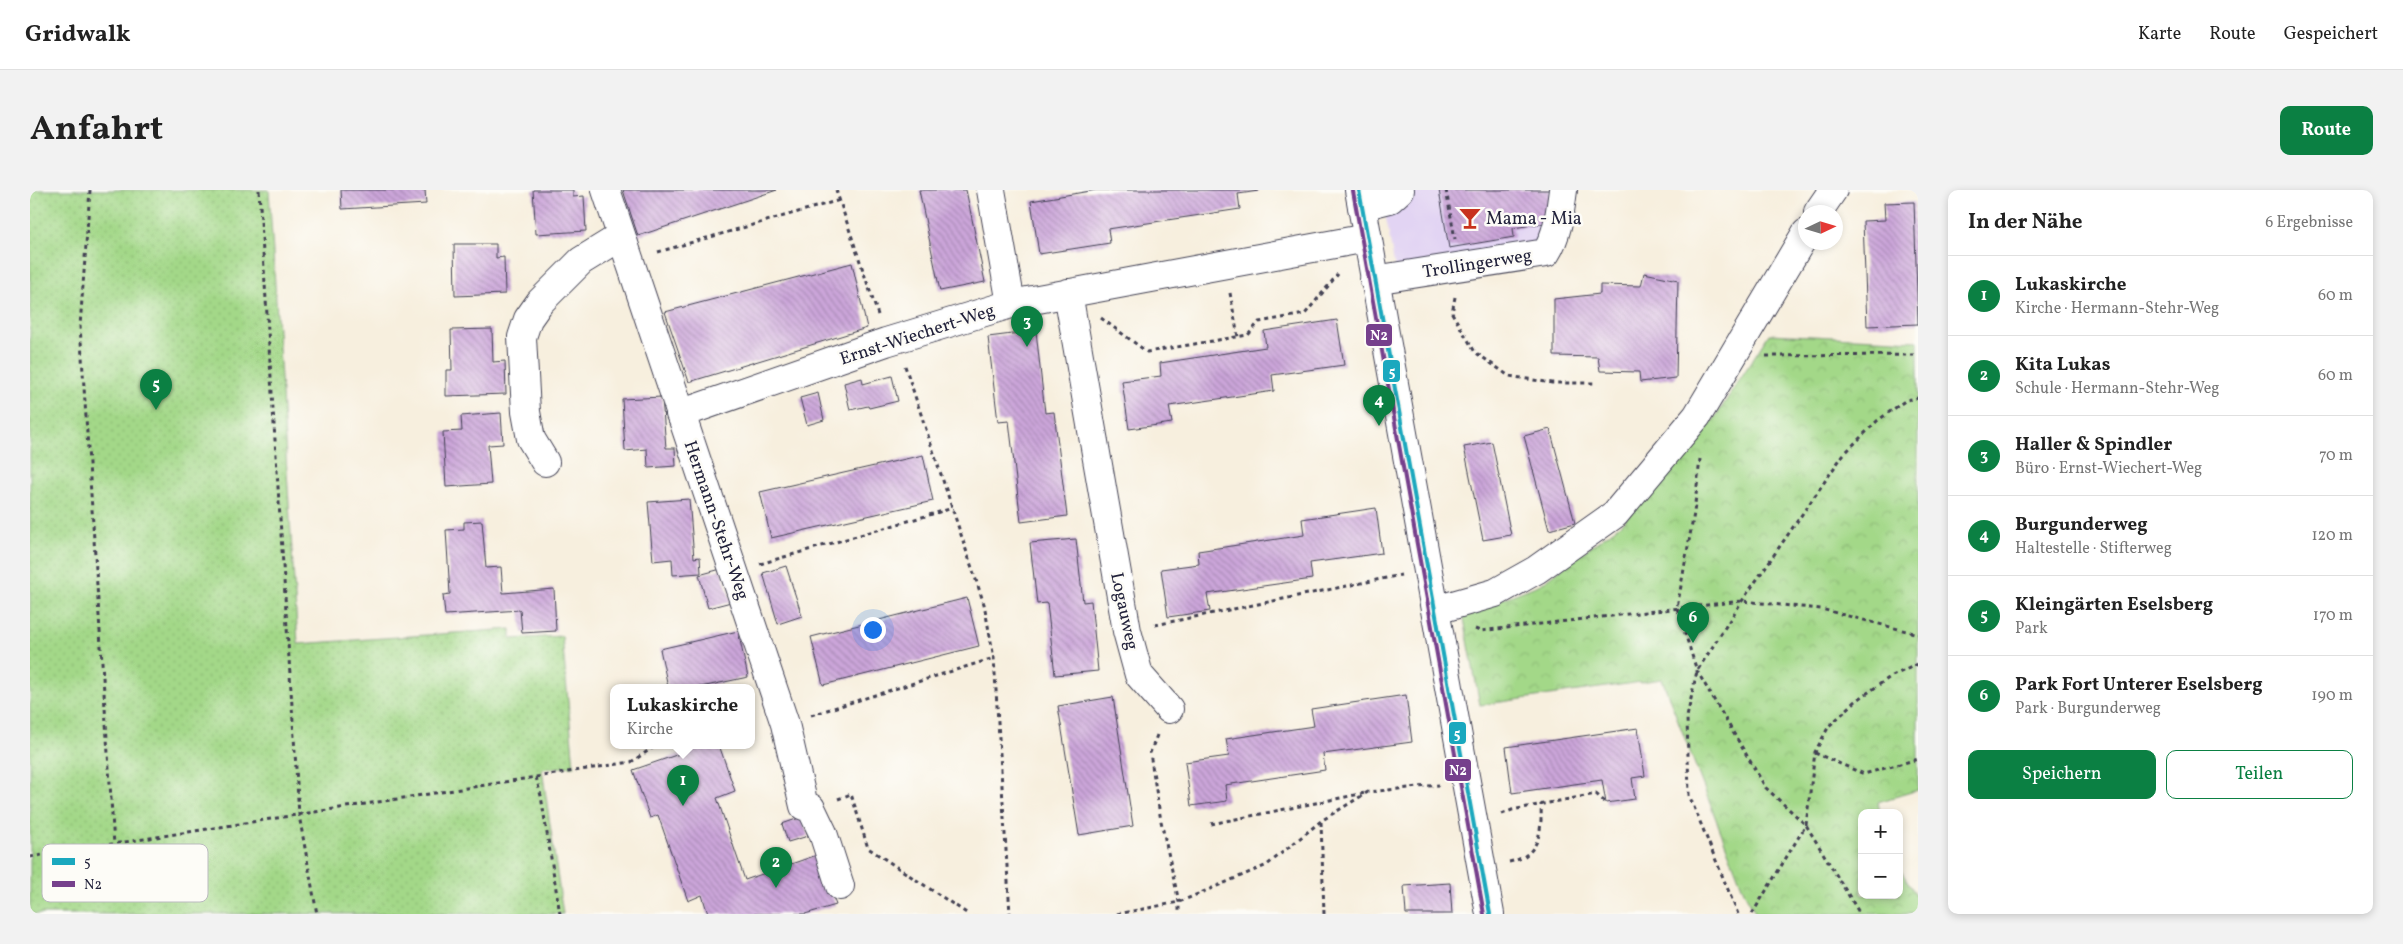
<!DOCTYPE html>
<html lang="de">
<meta charset="utf-8">
<style>
body{margin:0;font-family:Vollkorn,serif;background:#f2f2f2;color:#222}
.controls{position:absolute;right:15px;bottom:15px;display:grid;overflow:hidden;border-radius:10px;box-shadow:0 2px 8px #0003}
.controls button{width:45px;height:45px;display:grid;place-items:center;padding:0;border:0;border-bottom:1px solid #e0e0e0;background:#fff;color:#222;font:25px sans-serif}
.compass{position:absolute;left:1768px;top:15px;width:45px;height:45px;border-radius:50%;background:#fff;box-shadow:0 2px 8px #0003;rotate:86deg}
.you{position:absolute;left:842px;top:439px;width:18px;height:18px;margin:-12px;border:4px solid #fff;border-radius:50%;background:#1a73e8;box-shadow:0 0 0 8px #1a73e833}
.badge{display:grid;place-items:center;width:32px;height:32px;border-radius:50%;background:#0b8043;color:#fff;font-size:16px;font-weight:700}
.pin{position:absolute;translate:-50% -41px;filter:drop-shadow(0 1px 2px #0008)}
.pin::after{content:'';position:absolute;top:26px;width:18px;height:15px;background:inherit;clip-path:polygon(0 0,100% 0,50% 100%)}
.popup{position:absolute;left:580px;top:494px;width:145px;height:65px;box-sizing:border-box;display:grid;place-content:center;border-radius:10px;background:#fff;filter:drop-shadow(0 1px 4px #0005);font-size:16px;white-space:nowrap;color:#767676}
.popup b{font-size:19px;color:#222}
.popup::after{content:'';position:absolute;left:50%;top:100%;margin-left:-10px;border:10px solid transparent;border-top-color:#fff}
.list{margin:0;padding:0;list-style:none}
h2{display:flex;justify-content:space-between;align-items:center;height:65px;margin:0;padding:0 20px;font-size:21px}
h2 small{font-size:16px;font-weight:400;color:#767676}
.list li{display:grid;grid-template-columns:32px 1fr auto;gap:15px;align-items:center;box-sizing:border-box;height:80px;padding:0 20px;border-top:1px solid #e0e0e0}
.list b{display:block;font-size:19px;white-space:nowrap}
.list p{margin:0;font-size:16px;white-space:nowrap;color:#767676}
.list em{font-size:16px;font-style:normal;color:#767676}
.actions{display:flex;gap:10px;padding:15px 20px}
.actions a{flex:1;padding:11px 0;border:1px solid #0b8043;border-radius:10px;text-align:center;font-size:18px;color:#0b8043}
.actions .main{background:#0b8043;color:#fff}
.map{position:relative;flex:none;width:1888px;height:724px;overflow:hidden;border-radius:10px}
header{display:flex;align-items:center;gap:30px;box-sizing:border-box;height:70px;padding:0 25px;background:#fff;border-bottom:1px solid #e0e0e0}
header strong{font-size:24px}
nav{display:flex;gap:28px;margin-inline-start:auto;font-size:18px}
.intro{display:flex;align-items:center;justify-content:space-between;box-sizing:border-box;height:120px;padding:0 30px}
h1{margin:0;font-size:35px}
.button{padding:12px 22px;border-radius:10px;background:#0b8043;color:#fff;font-size:18px;font-weight:700}
main{display:flex;gap:30px;padding:0 30px}
aside{flex:1;background:#fff;border-radius:10px;box-shadow:0 2px 8px #0003}
.map>svg:first-child{display:block}
.built{fill:#e2d4f3}
.park{fill:url(#park-crowns);stroke:#627d62}
.garden{fill:url(#garden-dots);stroke:#627d62}
.building{fill:url(#building-back-hatch)}
.lines{fill:none;stroke-linecap:round;stroke-linejoin:round}
.minor-casing{stroke:#424153;stroke-width:30}
.path{stroke:#424153;stroke-width:3;stroke-dasharray:4 4;stroke-linecap:butt}
.minor{stroke:#fff;stroke-width:28}
.bus-1-casing{stroke:#fdfcf7;stroke-width:8}
.bus-2-casing{stroke:#fdfcf7;stroke-width:8}
.bus-1{stroke:#1aa8be;stroke-width:4}
.bus-2{stroke:#76408c;stroke-width:4}
.labels{text-anchor:middle;stroke-width:5;stroke-linejoin:round;paint-order:stroke}
.poi-label{font-size:18px;fill:#22223b;stroke:#fdfcf7;text-anchor:start}
.street-label{font-size:18px;fill:#22223b;stroke:#fdfcf7}
.key{fill:#fdfcf7;stroke:#bbbbbf;stroke-width:1}
.key-label{font-size:14px;fill:#22223b}
.line-badge{stroke:#fdfcf7;stroke-width:2}
.badge-label{font-size:14px;text-anchor:middle;font-weight:bold;fill:#fff}
</style>
<header>
<strong>Gridwalk</strong>
<nav><a>Karte</a><a>Route</a><a>Gespeichert</a></nav>
</header>
<div class="intro"><h1>Anfahrt</h1><a class="button">Route</a></div>
<main>
<div class="map">
<svg width="1888" height="724" viewBox="0 0 1888 724">
<defs>
<pattern id="park-crowns" width="20" height="18" patternUnits="userSpaceOnUse" patternTransform="scale(1.25)"><rect width="20" height="18" fill="#a3d888"/><path d="M2 6a3 3 0 1 1 6 0M12 15a3 3 0 1 1 6 0" fill="none" stroke="#8cb976"/></pattern>
<pattern id="garden-dots" width="8" height="8" patternUnits="userSpaceOnUse" patternTransform="scale(1.25)"><rect width="8" height="8" fill="#a3d888"/><path d="M2 2h.1M6 6h.1" fill="none" stroke="#8cb976" stroke-width="1.8" stroke-linecap="round"/></pattern>
<pattern id="building-back-hatch" width="6" height="6" patternUnits="userSpaceOnUse" patternTransform="scale(1.25)"><rect width="6" height="6" fill="#cca6da"/><path d="M-1 5l2 2M0 0l6 6M5-1l2 2" fill="none" stroke="#a587b2"/></pattern>
</defs>
<rect width="100%" height="100%" fill="#fdfcf7"/>
<filter id="ink" filterUnits="userSpaceOnUse"><feTurbulence type="fractalNoise" baseFrequency=".02" numOctaves="2"/><feDisplacementMap in="SourceGraphic" scale="10" xChannelSelector="R" yChannelSelector="G"/><feConvolveMatrix kernelMatrix="1 2 1 2 8 2 1 2 1" color-interpolation-filters="sRGB"/></filter>
<filter id="wash" filterUnits="userSpaceOnUse"><feTurbulence type="fractalNoise" baseFrequency=".0096" numOctaves="4" result="noise"/><feDisplacementMap in="SourceGraphic" scale="20" xChannelSelector="R" yChannelSelector="G"/><feGaussianBlur stdDeviation="1.12" result="paint"/><feColorMatrix in="noise" values="0 0 0 0 0 0 0 0 0 0 0 0 0 0 0 0 0 1.4 0 .05"/><feComposite in="paint" operator="in"/></filter>
<g filter="url(#wash)">
<rect width="100%" height="100%" fill="#f7efde"/>
<path class="built" d="M1351 0H1543L1513 54 1365 79Z"/>
<path class="park" d="M1739 144 1888 151V600L1848 612 1850 623H1832V705H1869V678L1888 708V724H1726L1714 702 1632 489 1450 515 1432 418 1467 411 1511 394 1591 334 1683 231Z"/>
<path class="garden" d="M0 0H239L268 454 481 439V449L532 446 544 576 512 579 533 724H0Z"/>
<g id="blocks">
<g class="building">
<path d="M311 0H395L396 14 312 19Z"/>
<path d="M503 0H543V7L554 6 556 41 506 44Z"/>
<path d="M593 0H747L608 46Z"/>
<path d="M889 0H936L955 92 910 101Z"/>
<path d="M1066 0H1229V1L1208 4 1210 19 1078 39 1080 53 1009 64 1001 11Z"/>
<path d="M1409 0H1519L1523 22 1514 24 1516 33 1483 38 1484 47 1419 58Z"/>
<path d="M1884 12 1888 134 1837 136 1833 31 1855 30 1854 13Z"/>
<path d="M424 54H466V68L474 67 475 104 425 106Z"/>
<path d="M822 73 837 138 659 192 635 122Z"/>
<path d="M1614 83 1648 90 1646 188 1610 192 1609 182 1570 181 1568 167 1524 166V109L1570 104V95L1611 96Z"/>
<path d="M1307 130 1314 175 1242 185 1244 201 1139 216 1142 233 1099 239 1092 191 1131 186 1130 173 1236 157 1234 141Z"/>
<path d="M462 139 463 172 475 171 476 204 416 206V180H422L421 140Z"/>
<path d="M1006 141 1015 223 1024 222 1037 326 991 332 979 231 968 232 958 147Z"/>
<path d="M862 186 868 211 839 218 838 216 820 220 814 193 832 188 833 194Z"/>
<path d="M788 203 794 230 777 235 770 208Z"/>
<path d="M632 207 636 258H645L646 276 618 278 617 259 595 261 592 209Z"/>
<path d="M471 223 473 254 458 255 461 294 416 297 413 242 432 241 431 226Z"/>
<path d="M1520 239 1545 333 1519 340 1494 246Z"/>
<path d="M1462 252 1481 345 1453 350 1434 257Z"/>
<path d="M893 265 903 311 741 348 730 302Z"/>
<path d="M659 309 664 368 670 367 671 383 643 385 642 369 623 371 618 312Z"/>
<path d="M1346 318 1352 363 1280 373 1282 389 1177 404 1180 421 1138 427 1131 379 1169 374 1168 361 1274 345 1272 329Z"/>
<path d="M452 331 456 378 471 377 473 403 524 399 526 441 492 443 490 420 415 425 413 405 420 404 416 340 434 339V332Z"/>
<path d="M1046 349 1053 412 1061 411 1068 481 1025 485 1017 413 1007 414 1000 353Z"/>
<path d="M756 376 772 426 748 434 733 383Z"/>
<path d="M691 379 701 412 678 418 669 385Z"/>
<path d="M937 408 949 456 793 495 781 447Z"/>
<path d="M708 441 718 487 671 497H638L630 459Z"/>
<path d="M1376 505 1382 552 1293 564 1295 580 1195 595 1197 611 1161 616 1155 572 1199 566 1196 549 1284 536 1281 519Z"/>
<path d="M1083 507 1103 636 1049 645 1028 516Z"/>
<path d="M1608 538 1615 586 1602 588 1605 609 1576 613 1572 590 1482 603 1476 557Z"/>
<path d="M652 555H689L705 601 687 608 715 690 787 665 806 715 775 724H678L672 705 658 711 628 625 620 628 603 580 655 562Z"/>
<path d="M772 627 778 646 758 652 752 634Z"/>
<path d="M1420 693 1422 724H1376L1374 696Z"/>
</g>
</g>
</g>
<g filter="url(#ink)">
<use href="#blocks" fill-opacity="0" stroke="#424153" stroke-width="1"/>
<g class="lines">
<defs>
<g id="minor">
<path d="M576 0 755 534 774 616 781 618 793 643 810 696"/>
<path d="M961 0 981 114"/>
<path d="M1329 0 1460 724"/>
<path d="M1332 16 1360 9 1370 0"/>
<path d="M1788 22 1803 0"/>
<path d="M1344 90 1516 63C1528 44 1530 22 1533 0"/>
<path d="M1038 103 1097 441 1109 485 1139 519"/>
<path d="M650 224 856 152 981 114 1337 48"/>
<path d="M515 272 501 249 496 222 492 147 498 129 510 112 551 71 590 47"/>
<path d="M1406 420 1465 403 1506 380 1585 324 1667 226 1776 43"/>
</g>
</defs>
<use href="#minor" class="minor-casing"/>
<g class="path">
<path d="M60 0 50 136 84 655"/>
<path d="M229 0 269 625 287 724"/>
<path d="M806 0 848 125"/>
<path d="M1416 0 1425 49"/>
<path d="M628 62 810 10"/>
<path d="M1200 103 1208 147"/>
<path d="M1425 107 1422 123 1445 162 1479 186 1522 193H1565"/>
<path d="M1071 128 1117 162 1218 145 1229 132 1275 124 1308 84"/>
<path d="M1736 166 1888 165"/>
<path d="M875 176 954 414 964 468 980 724"/>
<path d="M1670 269 1664 323 1647 418 1667 481 1736 598 1776 635 1830 724"/>
<path d="M730 374 923 318"/>
<path d="M1125 435 1371 385"/>
<path d="M1445 439 1450 441 1712 411 1791 419 1888 444"/>
<path d="M781 525 964 468"/>
<path d="M1127 545 1120 563 1131 631 1149 712V724"/>
<path d="M1785 563 1834 584 1888 569"/>
<path d="M506 587 511 606 530 724"/>
<path d="M808 609 821 604 838 658 938 724"/>
<path d="M1472 624 1482 620 1566 604 1576 613"/>
<path d="M1291 632 1294 724"/>
<path d="M1181 634 1335 603"/>
<path d="M0 667 601 572 627 555"/>
<path d="M1479 672C1510 666 1512 641 1511 614"/>
<path d="M1087 724 1149 712 1237 675 1291 631 1338 602 1409 595"/>
<path d="M1708 724 1659 605 1657 527 1667 481 1712 411 1813 265 1847 231 1876 210 1888 208"/>
<path d="M1722 724 1776 635 1785 562 1799 536 1826 511 1860 487 1888 474"/>
</g>
<use href="#minor" class="minor"/>
<defs>
<path id="bus-1" d="M1329 0 1460 724"/>
<path id="bus-2" d="M1323 1 1454 724"/>
</defs>
<use href="#bus-1" class="bus-1-casing"/>
<use href="#bus-2" class="bus-2-casing"/>
<use href="#bus-1" class="bus-1"/>
<use href="#bus-2" class="bus-2"/>
</g>
</g>
<defs>
<symbol id="bar-bare" viewBox="-9 -9 18 18"><path d="M-6-5H6L.8 .8V4.5H3.5V6h-7V4.5H-.8V.8Z" fill="#c8321e" stroke="#fdfcf7" stroke-width="2.5" paint-order="stroke"/></symbol>
</defs>
<g fill-rule="evenodd">
<use href="#bar-bare" x="1424" y="12" width="32" height="32"/>
</g>
<g class="labels">
<g class="poi-label">
<text x="1456" y="34">Mama - Mia</text>
</g>
<g class="street-label">
<text transform="translate(1447 73) rotate(-9)" y="6">Trollingerweg</text>
<text transform="translate(887 144) rotate(-18)" y="6">Ernst-Wiechert-Weg</text>
<text transform="translate(687 330) rotate(71)" y="6">Hermann-Stehr-Weg</text>
<text transform="translate(1095 421) rotate(78)" y="6">Logauweg</text>
</g>
</g>
<rect x="12" y="654" width="166" height="58" rx="8" class="key"/>
<rect x="22" y="668" width="23" height="7" fill="#1aa8be"/>
<rect x="22" y="691" width="23" height="6" fill="#76408c"/>
<g class="key-label">
<text x="54" y="676">5</text>
<text x="54" y="699">N2</text>
</g>
<g class="line-badge">
<rect x="1335" y="133" width="28" height="24" rx="5" fill="#76408c"/>
<rect x="1352" y="169" width="19" height="24" rx="5" fill="#1aa8be"/>
<rect x="1418" y="531" width="19" height="24" rx="5" fill="#1aa8be"/>
<rect x="1414" y="568" width="28" height="24" rx="5" fill="#76408c"/>
</g>
<g class="badge-label">
<text x="1349" y="150">N2</text>
<text x="1362" y="186">5</text>
<text x="1427" y="548">5</text>
<text x="1428" y="585">N2</text>
</g>
</svg>
<div class="controls">
<button>+</button>
<button>−</button>
</div>
<svg class="compass" viewBox="-18 -18 36 36"><path d="M0-13l5 13h-10z" fill="#e53935"/><path d="M0 13l5-13h-10z" fill="#767676"/></svg>
<div class="you"></div>
<div class="pin badge" style="left:653px;top:616px">1</div>
<div class="popup"><b>Lukaskirche</b>Kirche</div>
<div class="pin badge" style="left:746px;top:698px">2</div>
<div class="pin badge" style="left:997px;top:157px">3</div>
<div class="pin badge" style="left:1349px;top:236px">4</div>
<div class="pin badge" style="left:126px;top:220px">5</div>
<div class="pin badge" style="left:1663px;top:453px">6</div>
</div>
<aside>
<h2>In der Nähe<small>6 Ergebnisse</small></h2>
<ul class="list">
<li><span class="badge">1</span><div><b>Lukaskirche</b><p>Kirche · Hermann-Stehr-Weg</p></div><em>60 m</em></li>
<li><span class="badge">2</span><div><b>Kita Lukas</b><p>Schule · Hermann-Stehr-Weg</p></div><em>60 m</em></li>
<li><span class="badge">3</span><div><b>Haller &amp; Spindler</b><p>Büro · Ernst-Wiechert-Weg</p></div><em>70 m</em></li>
<li><span class="badge">4</span><div><b>Burgunderweg</b><p>Haltestelle · Stifterweg</p></div><em>120 m</em></li>
<li><span class="badge">5</span><div><b>Kleingärten Eselsberg</b><p>Park</p></div><em>170 m</em></li>
<li><span class="badge">6</span><div><b>Park Fort Unterer Eselsberg</b><p>Park · Burgunderweg</p></div><em>190 m</em></li>
</ul>
<div class="actions"><a class="main">Speichern</a><a>Teilen</a></div>
</aside>
</main>
